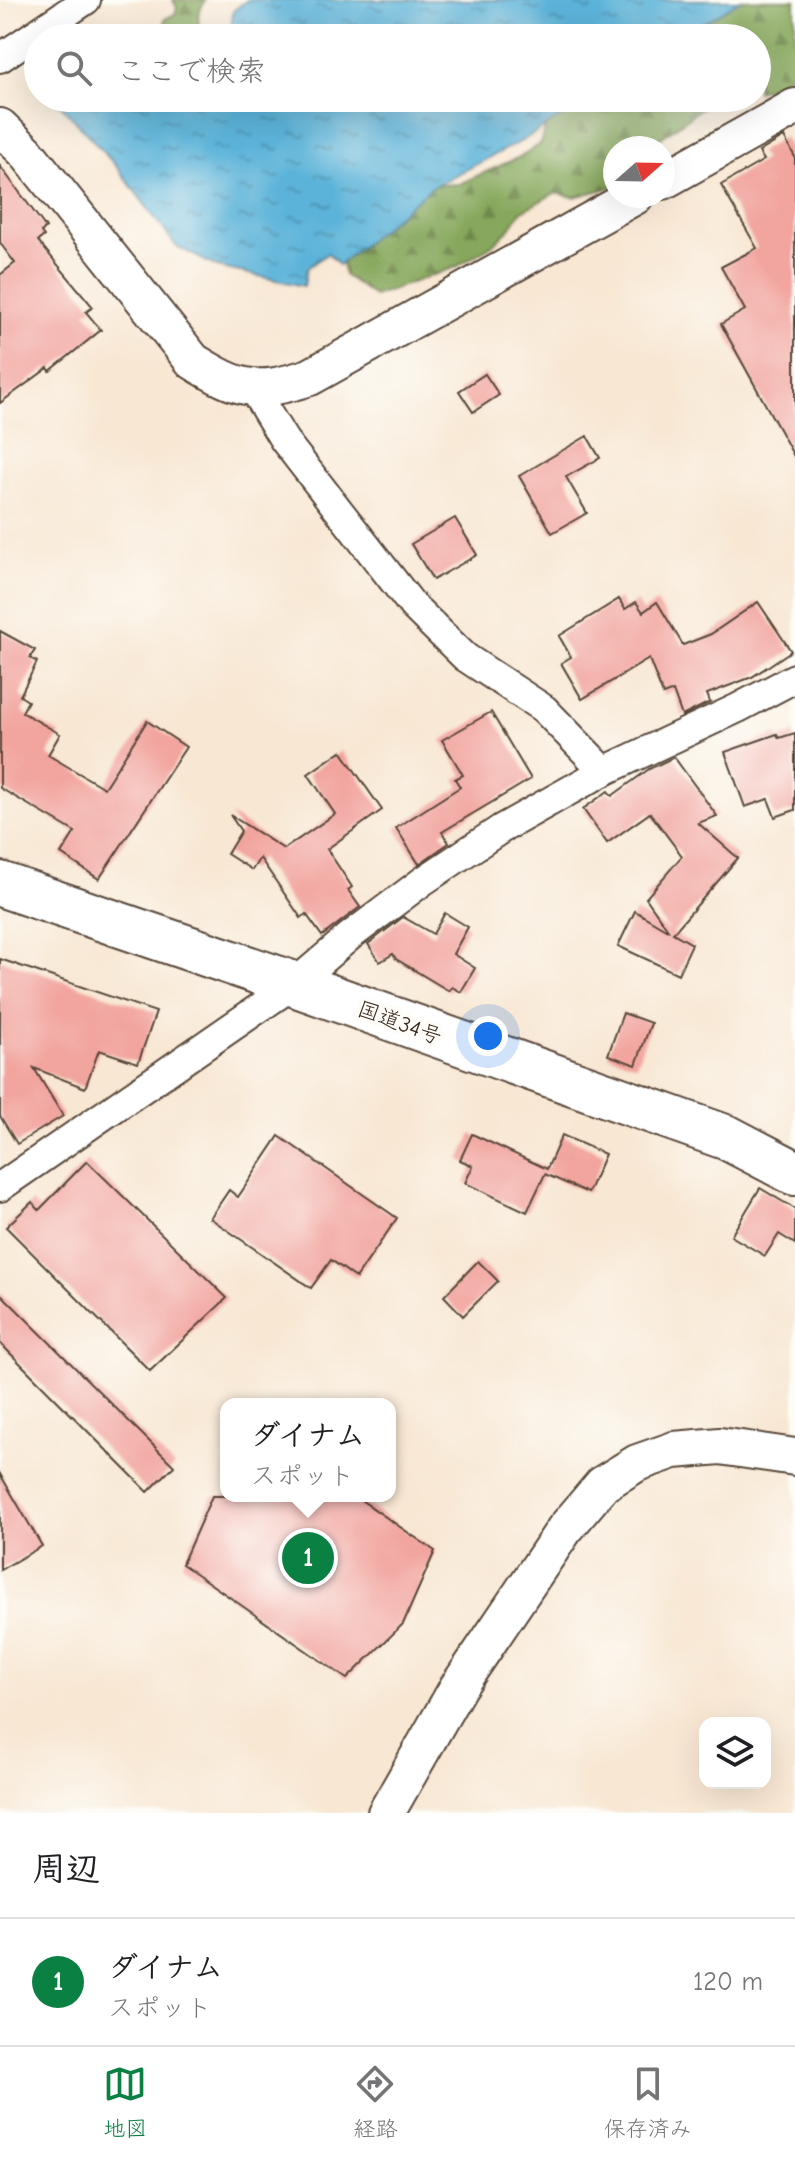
<!DOCTYPE html>
<html lang="ja">
<meta charset="utf-8">
<style>
body{margin:0;font-family:"Comic Neue","Klee One",sans-serif;background:#f2f2f2;color:#202124}
.controls{position:absolute;right:24px;bottom:24px;display:grid;overflow:hidden;border-radius:16px;box-shadow:0 8px 32px #0002}
.controls button{width:72px;height:72px;display:grid;place-items:center;padding:0;border:0;border-bottom:2px solid #e0e0e0;background:#fff;color:#202124;font:40px sans-serif}
.compass{position:absolute;left:603px;top:136px;width:72px;height:72px;border-radius:50%;background:#fff;box-shadow:0 8px 32px #0002;rotate:70deg}
.you{position:absolute;left:488px;top:1036px;width:28px;height:28px;margin:-20px;border:6px solid #fff;border-radius:50%;background:#1a73e8;box-shadow:0 0 0 12px #1a73e833}
.badge{display:grid;place-items:center;width:52px;height:52px;border-radius:50%;background:#0b8043;color:#fff;font-size:26px;font-weight:700}
.pin{position:absolute;translate:-50% -50%;border:4px solid #fff;box-shadow:0 2px 8px #0006}
.popup{position:absolute;left:220px;top:1398px;width:176px;height:104px;box-sizing:border-box;display:grid;place-content:center;border-radius:16px;background:#fff;filter:drop-shadow(0 2px 6px #0005);font-size:26px;white-space:nowrap;color:#757577}
.popup b{font-size:30px;color:#202124}
.popup::after{content:'';position:absolute;left:50%;top:100%;margin-left:-16px;border:16px solid transparent;border-top-color:#fff}
.list{margin:0;padding:0;list-style:none}
h2{display:flex;justify-content:space-between;align-items:center;height:104px;margin:0;padding:0 32px;font-size:34px}
h2 small{font-size:26px;font-weight:400;color:#757577}
.list li{display:grid;grid-template-columns:52px 1fr auto;gap:24px;align-items:center;box-sizing:border-box;height:128px;padding:0 32px;border-top:2px solid #e0e0e0}
.list b{display:block;font-size:30px;white-space:nowrap}
.list p{margin:0;font-size:26px;white-space:nowrap;color:#757577}
.list em{font-size:26px;font-style:normal;color:#757577}
.icon{flex:none;width:44px;height:44px;fill:none;stroke:currentColor;stroke-width:2;stroke-linecap:round;stroke-linejoin:round}
.map{position:relative;flex:none;width:795px;height:1813px;overflow:hidden}
.search{position:absolute;background:#fff;box-shadow:0 8px 32px #0002;left:24px;right:24px;top:24px;height:88px;display:flex;align-items:center;gap:20px;box-sizing:border-box;padding:0 28px;border-radius:44px;color:#757577;font-size:30px}
.sheet{height:232px;background:#fff}
nav{display:flex;justify-content:space-around;align-items:center;box-sizing:border-box;height:112px;border-top:2px solid #e0e0e0;background:#fff;font-size:22px;color:#757577}
nav a{display:grid;justify-items:center;gap:4px}
nav .on{color:#0b8043}
.map>svg:first-child{display:block}
.forest{fill:url(#forest-firs);stroke:#60683d;stroke-width:2}
.water{fill:url(#water-ripples);stroke:#4c6e7c;stroke-width:2}
.building{fill:#f2a49f}
.lines{fill:none;stroke-linecap:round;stroke-linejoin:round}
.minor-casing{stroke:#574639;stroke-width:32}
.tertiary-casing{stroke:#574639;stroke-width:40}
.trunk-casing{stroke:#574639;stroke-width:48}
.minor{stroke:#fff;stroke-width:28}
.tertiary{stroke:#fff;stroke-width:36}
.trunk{stroke:#fff;stroke-width:44}
.labels{text-anchor:middle;stroke-width:8;stroke-linejoin:round;paint-order:stroke}
.street-label{font-size:22px;fill:#3b2a1e;stroke:#fdfcf7}
</style>
<div class="map">
<svg width="795" height="1813" viewBox="0 0 795 1813">
<defs>
<pattern id="forest-firs" width="22" height="20" patternUnits="userSpaceOnUse" patternTransform="scale(2)"><rect width="22" height="20" fill="#86a75c"/><path d="M5 1l3.5 6h-7zM16 11l3.5 6h-7z" fill="#6f884b"/></pattern>
<pattern id="water-ripples" width="26" height="14" patternUnits="userSpaceOnUse" patternTransform="scale(2)"><rect width="26" height="14" fill="#5cb3d9"/><path d="M2 4q2-2 4 0t4 0M15 11q2-2 4 0t4 0" fill="none" stroke="#4d92af"/></pattern>
</defs>
<rect width="100%" height="100%" fill="#fdfcf7"/>
<filter id="ink" filterUnits="userSpaceOnUse"><feTurbulence type="fractalNoise" baseFrequency=".0125" numOctaves="2"/><feDisplacementMap in="SourceGraphic" scale="16" xChannelSelector="R" yChannelSelector="G"/><feConvolveMatrix kernelMatrix="1 2 1 2 8 2 1 2 1" color-interpolation-filters="sRGB"/></filter>
<filter id="wash" filterUnits="userSpaceOnUse"><feTurbulence type="fractalNoise" baseFrequency=".006" numOctaves="4" result="noise"/><feDisplacementMap in="SourceGraphic" scale="32" xChannelSelector="R" yChannelSelector="G"/><feGaussianBlur stdDeviation="1.8" result="paint"/><feColorMatrix in="noise" values="0 0 0 0 0 0 0 0 0 0 0 0 0 0 0 0 0 1.4 0 .05"/><feComposite in="paint" operator="in"/></filter>
<g filter="url(#wash)">
<rect width="100%" height="100%" fill="#f8e7d3"/>
<g class="forest">
<path d="M173 0H205L198 15 200 33 197 38H169L163 30 165 19 175 14 177 8Z"/>
<path d="M666 0H795V70L779 83 757 91V38H585Z"/>
<path d="M565 98H715L647 148H615V183L612 187 574 197 555 193 521 212 510 228 491 246 456 267 374 296 344 275 340 246 418 186 459 184 524 155 540 144 551 110Z"/>
</g>
<g class="water">
<path d="M247 0H741L707 21 670 38H230L233 11Z"/>
<path d="M69 98H580L566 114 520 142 432 187 339 265 328 253 307 268 304 286 217 267 176 246 116 166 59 103Z"/>
</g>
<g id="blocks">
<g class="building">
<path d="M784 137 795 157V458L721 324 745 310 721 267 757 248 721 185 764 160 759 152Z"/>
<path d="M0 166 46 228 41 232 44 236 38 241 93 307 86 312 101 330 50 371 48 368 0 403V275L15 263 0 243Z"/>
<path d="M485 374 499 395 473 412 459 391Z"/>
<path d="M587 436 600 458 566 477 587 513 552 533 519 476Z"/>
<path d="M455 518 477 555 433 580 411 544Z"/>
<path d="M619 599 625 609 636 602 643 612 657 602 683 645 711 634 758 602 791 651 752 677 707 694 710 702 682 716 673 691 663 695 649 659 582 699 561 663 571 657 559 636Z"/>
<path d="M0 631 35 650 30 658 37 662 20 696 28 701 22 712 60 734 48 755 104 788 147 721 186 747 99 879 61 854 75 832 0 788Z"/>
<path d="M491 712 531 779 442 832 449 843 419 864 396 828 460 787 455 779 463 775 442 740Z"/>
<path d="M795 733V810L775 817 768 799 745 807 725 752 777 734 779 738Z"/>
<path d="M341 751 382 810 327 849 352 887 348 890 360 907 322 936 306 914 301 918 260 858 252 870 227 854 241 831 230 815 284 849 335 814 308 774Z"/>
<path d="M674 757 717 816 698 823 738 858 673 933 692 944 678 974 618 946 635 911 669 931 646 898 682 856 650 813 607 843 583 809 608 791 612 796 649 769Z"/>
<path d="M445 913 468 927 453 954 475 968 461 992 452 987 449 991 396 959 393 954 380 962 368 944 403 917 433 934Z"/>
<path d="M0 959 156 1012 138 1063 99 1050 85 1088 34 1068 63 1116 17 1144 0 1116Z"/>
<path d="M623 1013 651 1023 636 1065 608 1055Z"/>
<path d="M472 1134 547 1169 562 1135 605 1154 588 1193 545 1174 527 1212 465 1183 473 1166 460 1160Z"/>
<path d="M279 1136 397 1218 356 1278 331 1260 311 1288 210 1218 229 1190 238 1197Z"/>
<path d="M87 1161 227 1298 150 1371 6 1227 32 1202 39 1210Z"/>
<path d="M760 1188 795 1209V1244L779 1234 765 1256 731 1236Z"/>
<path d="M478 1261 498 1281 463 1316 444 1296Z"/>
<path d="M0 1293 174 1466 148 1492 0 1343Z"/>
<path d="M0 1474 42 1546 0 1570Z"/>
<path d="M212 1496H355L435 1551 403 1624 347 1679 182 1564Z"/>
</g>
</g>
</g>
<g filter="url(#ink)">
<use href="#blocks" fill-opacity="0" stroke="#574639" stroke-width="2"/>
<g class="lines">
<defs>
<g id="minor">
<path d="M0 58 86 0"/>
<path d="M604 771 738 708 795 678"/>
<path d="M0 1187 294 984 350 936 423 881 501 829 604 771 544 709 465 657 413 606 284 440 253 389"/>
</g>
<g id="tertiary">
<path d="M0 127 26 152 193 361C241 391 256 394 310 377L635 196"/>
<path d="M663 181 795 107"/>
<path d="M386 1813 458 1687 564 1530 603 1484 637 1463 674 1450 720 1446 795 1457"/>
</g>
<path id="trunk" d="M0 884 294 984 728 1138 795 1173"/>
</defs>
<use href="#minor" class="minor-casing"/>
<use href="#tertiary" class="tertiary-casing"/>
<use href="#trunk" class="trunk-casing"/>
<use href="#minor" class="minor"/>
<use href="#tertiary" class="tertiary"/>
<use href="#trunk" class="trunk"/>
</g>
</g>
<g class="labels">
<g class="street-label">
<text transform="translate(400 1022) rotate(20)" y="8">国道34号</text>
</g>
</g>
</svg>
<div class="controls">
<button><svg class="icon" aria-label="layers" viewBox="0 0 24 24"><path d="M12 4l9 5-9 5-9-5zM3 14l9 5 9-5"/></svg></button>
</div>
<svg class="compass" viewBox="-18 -18 36 36"><path d="M0-13l5 13h-10z" fill="#e53935"/><path d="M0 13l5-13h-10z" fill="#757577"/></svg>
<div class="you"></div>
<div class="pin badge" style="left:308px;top:1558px">1</div>
<div class="popup"><b>ダイナム</b>スポット</div>
<div class="search"><svg class="icon" aria-label="search" viewBox="0 0 24 24"><circle cx="10" cy="10" r="6"/><path d="M15 15l6 6"/></svg>ここで検索</div>
</div>
<section class="sheet">
<h2>周辺<small></small></h2>
<ul class="list">
<li><span class="badge">1</span><div><b>ダイナム</b><p>スポット</p></div><em>120 m</em></li>
</ul>
</section>
<nav>
<a class="on"><svg class="icon" aria-label="map" viewBox="0 0 24 24"><path d="M3 6l6-2 6 2 6-2v14l-6 2-6-2-6 2zM9 4v14M15 6v14"/></svg>地図</a>
<a><svg class="icon" aria-label="directions" viewBox="0 0 24 24"><path d="M12 3l9 9-9 9-9-9zM9 14v-3h6M13 9l2 2-2 2"/></svg>経路</a>
<a><svg class="icon" aria-label="saved" viewBox="0 0 24 24"><path d="M7 4h10v16l-5-4-5 4z"/></svg>保存済み</a>
</nav>
